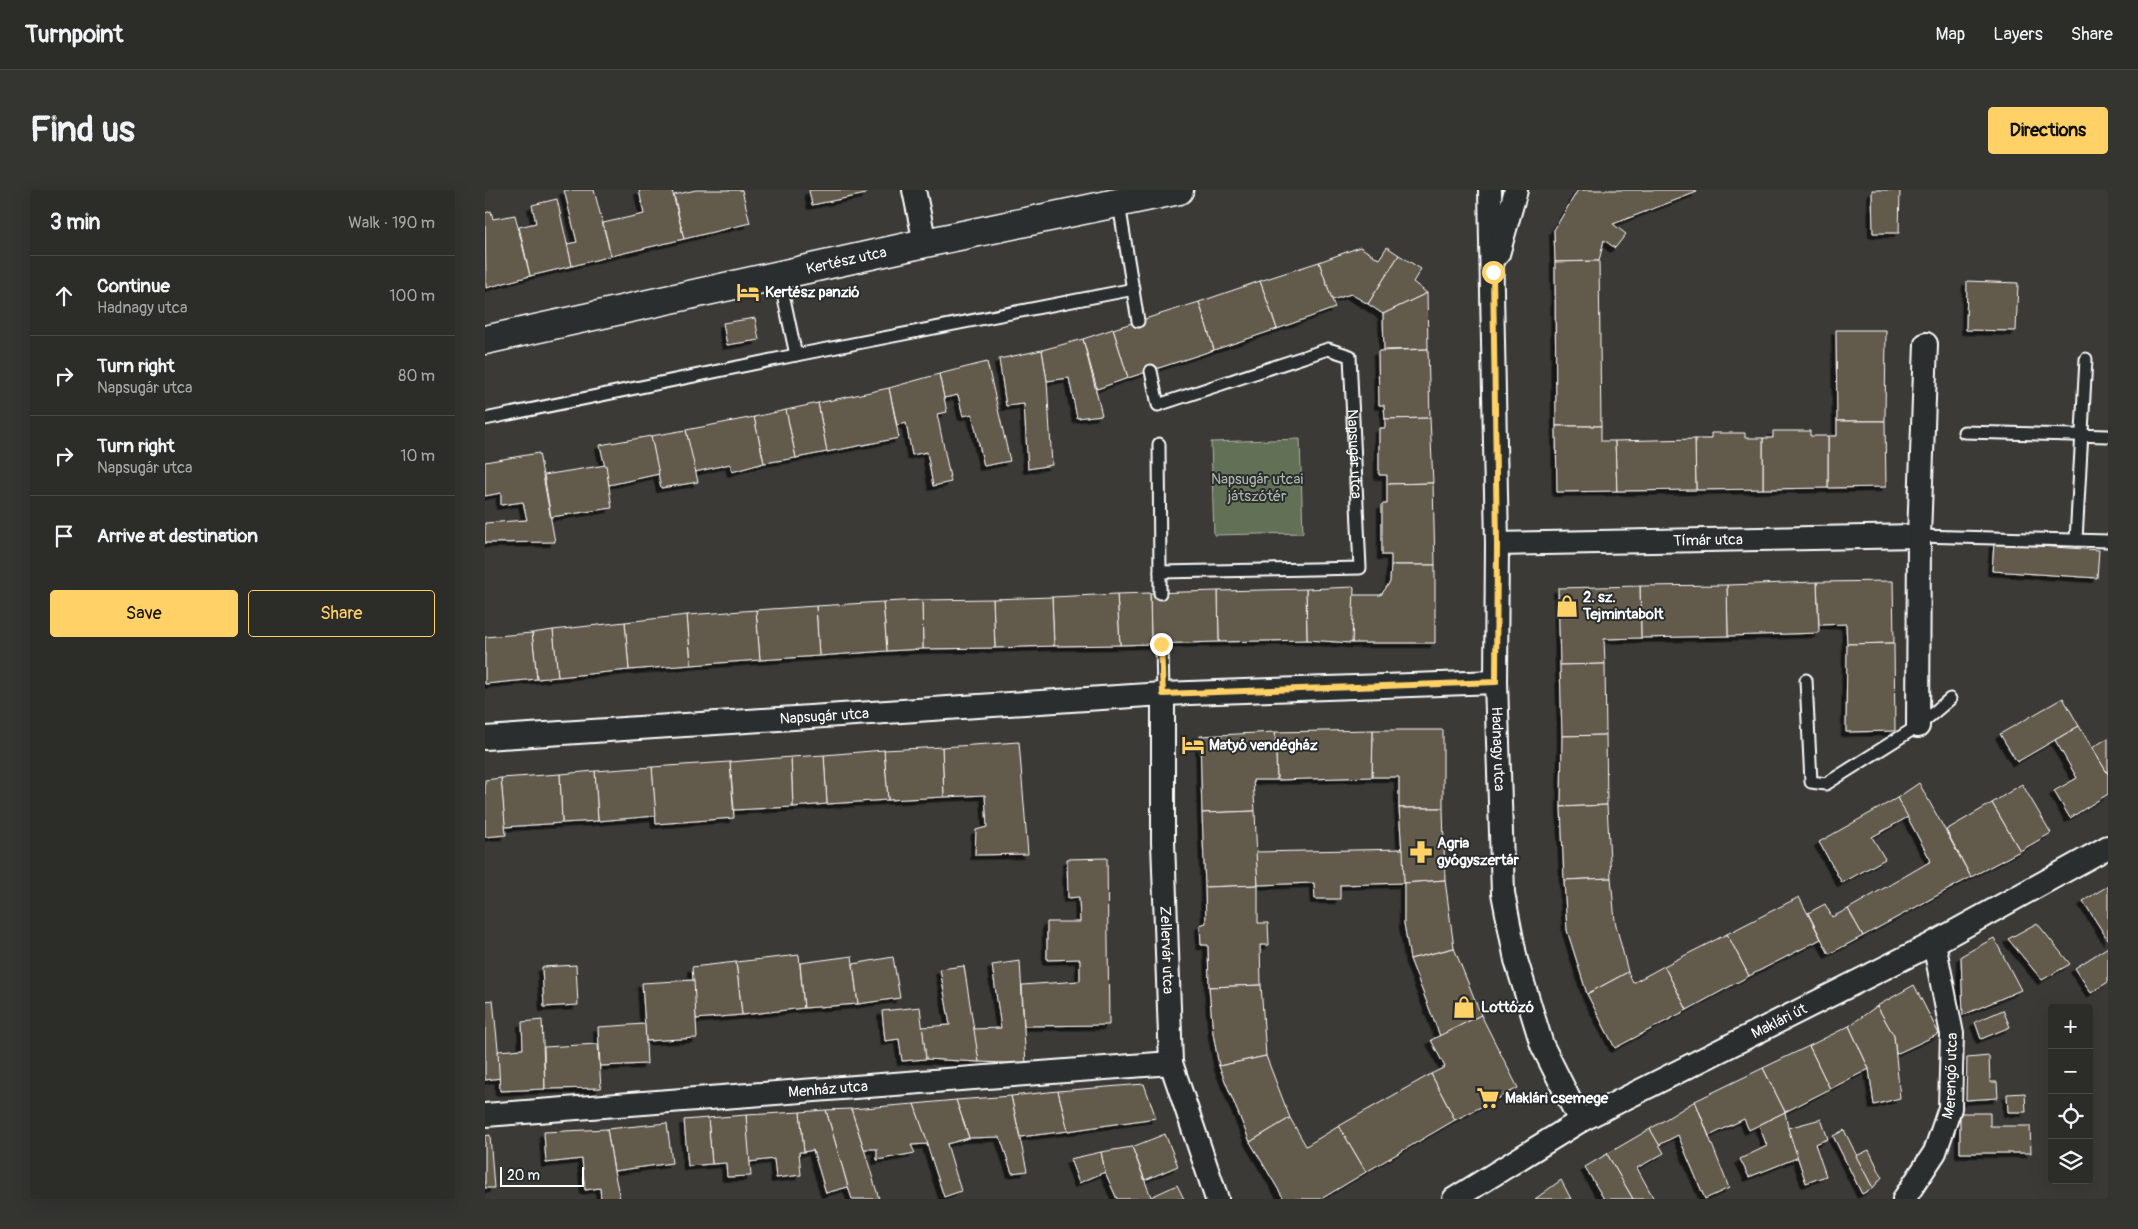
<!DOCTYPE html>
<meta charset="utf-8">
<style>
body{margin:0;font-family:Pangolin,sans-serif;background:#343431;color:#f1f3f6}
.controls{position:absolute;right:15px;bottom:15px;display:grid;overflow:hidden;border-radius:5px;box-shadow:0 5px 20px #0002}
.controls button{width:45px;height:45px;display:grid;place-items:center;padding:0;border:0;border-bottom:1px solid #484846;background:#2c2c29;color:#f1f3f6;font:25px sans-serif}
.scale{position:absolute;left:15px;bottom:12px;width:84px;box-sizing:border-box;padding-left:5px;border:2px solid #fff;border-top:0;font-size:14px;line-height:18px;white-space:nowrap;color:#fff;-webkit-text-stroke:4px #2a2d2e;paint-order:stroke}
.stop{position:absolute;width:15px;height:15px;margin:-11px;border:4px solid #ffd166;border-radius:50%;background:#fff}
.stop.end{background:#ffd166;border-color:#fff;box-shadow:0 1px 5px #0008}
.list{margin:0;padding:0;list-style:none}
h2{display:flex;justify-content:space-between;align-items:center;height:65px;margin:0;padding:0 20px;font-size:21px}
h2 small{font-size:16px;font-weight:400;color:#a6a7a8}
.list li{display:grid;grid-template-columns:32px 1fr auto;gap:15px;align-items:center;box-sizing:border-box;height:80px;padding:0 20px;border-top:1px solid #484846}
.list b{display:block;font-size:19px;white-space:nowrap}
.list p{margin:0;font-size:16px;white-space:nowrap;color:#a6a7a8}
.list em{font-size:16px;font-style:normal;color:#a6a7a8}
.actions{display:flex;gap:10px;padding:15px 20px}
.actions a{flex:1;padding:11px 0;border:1px solid #ffd166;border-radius:5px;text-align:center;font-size:18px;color:#ffd166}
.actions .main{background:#ffd166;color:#111}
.icon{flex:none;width:28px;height:28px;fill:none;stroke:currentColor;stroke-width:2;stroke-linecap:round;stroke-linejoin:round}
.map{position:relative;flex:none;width:1623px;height:1009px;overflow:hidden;border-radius:5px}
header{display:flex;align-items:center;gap:30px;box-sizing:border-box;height:70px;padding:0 25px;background:#2c2c29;border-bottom:1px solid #484846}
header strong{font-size:24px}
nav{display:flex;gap:28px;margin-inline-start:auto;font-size:18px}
.intro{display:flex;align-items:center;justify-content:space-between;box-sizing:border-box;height:120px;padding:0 30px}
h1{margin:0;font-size:35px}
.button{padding:12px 22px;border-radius:5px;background:#ffd166;color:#111;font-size:18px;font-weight:700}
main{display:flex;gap:30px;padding:0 30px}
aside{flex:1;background:#2c2c29;border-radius:5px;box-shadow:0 5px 20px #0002}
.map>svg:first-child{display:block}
.green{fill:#626f57;stroke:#b0b7ab}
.building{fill:#625a4b;stroke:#fff;filter:url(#shadow)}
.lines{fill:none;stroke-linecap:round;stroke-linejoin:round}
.service-casing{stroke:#fff;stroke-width:15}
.minor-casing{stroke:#fff;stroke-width:26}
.tertiary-casing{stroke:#fff;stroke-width:31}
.service{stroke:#2a2d2e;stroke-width:11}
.minor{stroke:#2a2d2e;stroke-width:22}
.tertiary{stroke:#2a2d2e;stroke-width:28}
.route{stroke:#ffd166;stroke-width:6}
.labels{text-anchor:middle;stroke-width:4;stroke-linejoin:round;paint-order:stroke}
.street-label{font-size:15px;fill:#fff;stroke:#2a2d2e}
.poi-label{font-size:15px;font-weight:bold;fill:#fff;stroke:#2a2d2e;text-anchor:start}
.park-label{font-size:15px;fill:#b0b7ab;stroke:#2a2d2e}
</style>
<header>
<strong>Turnpoint</strong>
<nav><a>Map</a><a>Layers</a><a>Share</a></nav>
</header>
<div class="intro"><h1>Find us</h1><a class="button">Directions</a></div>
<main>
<aside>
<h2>3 min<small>Walk · 190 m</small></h2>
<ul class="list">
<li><svg class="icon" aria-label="ahead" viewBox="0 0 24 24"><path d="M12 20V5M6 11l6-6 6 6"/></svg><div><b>Continue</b><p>Hadnagy utca</p></div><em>100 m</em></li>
<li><svg class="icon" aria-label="right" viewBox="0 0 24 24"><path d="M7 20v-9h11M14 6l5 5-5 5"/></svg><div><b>Turn right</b><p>Napsugár utca</p></div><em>80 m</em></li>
<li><svg class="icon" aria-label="right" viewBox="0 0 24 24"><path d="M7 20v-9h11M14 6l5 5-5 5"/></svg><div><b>Turn right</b><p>Napsugár utca</p></div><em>10 m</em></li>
<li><svg class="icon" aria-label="arrive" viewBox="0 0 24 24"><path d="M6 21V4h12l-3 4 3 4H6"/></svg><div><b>Arrive at destination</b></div></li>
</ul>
<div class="actions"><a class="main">Save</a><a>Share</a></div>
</aside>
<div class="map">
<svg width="1623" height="1009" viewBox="0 0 1623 1009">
<defs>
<filter id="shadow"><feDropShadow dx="-4.5" dy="4.5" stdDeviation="0" flood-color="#0009"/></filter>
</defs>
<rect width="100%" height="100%" fill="#3b3a37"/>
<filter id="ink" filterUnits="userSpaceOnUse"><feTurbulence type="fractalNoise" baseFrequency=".02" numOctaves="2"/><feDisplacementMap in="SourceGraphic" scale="10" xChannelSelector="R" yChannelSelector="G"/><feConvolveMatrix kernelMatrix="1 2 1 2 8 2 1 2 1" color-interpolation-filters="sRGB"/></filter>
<g filter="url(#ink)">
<path class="green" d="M815 249 818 343 729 345 726 252Z"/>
<g class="building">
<path d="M79 0H109L126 66 87 76 82 54 92 52Z"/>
<path d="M154 0H187L199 49 126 66 118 33 159 24Z"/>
<path d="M211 0H257L265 33 199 49 189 5Z"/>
<path d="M324 0H380L381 4 327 15Z"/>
<path d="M1093 0H1211L1212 2 1128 34 1141 44 1130 58 1119 50 1114 71 1070 72 1069 40Z"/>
<path d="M1387 0H1415L1414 43H1388Z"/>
<path d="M72 9 87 76 45 86 34 37 51 33 47 15Z"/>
<path d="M6 21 8 29 30 25 45 86 1 98 0 23Z"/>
<path d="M875 57 894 69 902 57 914 65 883 114 866 104 847 110 834 72Z"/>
<path d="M914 65 936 79 928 92 942 103 898 124 883 114Z"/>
<path d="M1114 71 1116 236H1071L1070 72Z"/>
<path d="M834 72 850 118 792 139 775 91Z"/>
<path d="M775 91 792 139 729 160 714 112Z"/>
<path d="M1482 91 1533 93 1531 141 1481 140Z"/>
<path d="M942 103 943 159 899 160 898 124Z"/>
<path d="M714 112 729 160 643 188 628 139Z"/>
<path d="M270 128 274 150 242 155 238 133Z"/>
<path d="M628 139 643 188 612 199 598 149Z"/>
<path d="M1351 140H1401L1400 231H1352Z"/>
<path d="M598 149 617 225 592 228 584 188 562 191 557 160Z"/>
<path d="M943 159 945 228 900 229 899 215H894L893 161Z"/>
<path d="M557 160 562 191 567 275 543 279 539 214 521 216 514 169Z"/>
<path d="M502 172 525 271 499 276 487 224 478 226 473 205 459 208 454 184Z"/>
<path d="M454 184 462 222 452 224 466 292 448 296 442 262 427 265 421 233 412 235 404 198Z"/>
<path d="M404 198 414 248 342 262 333 213Z"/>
<path d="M333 213 342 262 311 268 301 220Z"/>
<path d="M301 220 311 268 279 273 269 227Z"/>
<path d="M269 227 279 273 247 282 245 274 210 282 201 240Z"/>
<path d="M945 228 948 293 902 294V285H894V238H900V229Z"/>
<path d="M1352 231H1400L1401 297 1343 298V246H1352Z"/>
<path d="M1071 236H1116V251H1130L1132 301 1072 302Z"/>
<path d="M201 240 213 292 176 298 166 246Z"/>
<path d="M1288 241H1325V246H1343V298L1278 299V248H1288Z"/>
<path d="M1226 243H1260V248H1278V299L1211 300 1210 249H1226Z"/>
<path d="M166 246 174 284 124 295 115 255Z"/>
<path d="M1210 249 1211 300 1132 301 1130 251Z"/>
<path d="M54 263 70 352 0 353V333L42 330 38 312 16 315V303L0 306V272Z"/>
<path d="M121 275 127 318 66 327 59 285Z"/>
<path d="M948 293 950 375H906V365H897V314H902V294Z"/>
<path d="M1509 353 1614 360 1612 388 1507 381Z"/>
<path d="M906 375H950V453H867L868 405H896L905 392Z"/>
<path d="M1408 391 1409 453 1362 454 1361 434 1334 435 1332 392Z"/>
<path d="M1332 392 1334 443 1243 446 1242 395Z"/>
<path d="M1242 395 1243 446 1156 448 1155 396Z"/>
<path d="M1155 396 1156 448 1119 449 1120 474 1075 475 1073 398Z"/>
<path d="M869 397 867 453 822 450 821 399Z"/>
<path d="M821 399 822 450 734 452 733 401Z"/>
<path d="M733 401 734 452 666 454 665 403Z"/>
<path d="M665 403 666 454 635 455 632 404Z"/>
<path d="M632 404 635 455 569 456 567 407Z"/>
<path d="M567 407 569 456 510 458 508 409Z"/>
<path d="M508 409 510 458 438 459 437 410Z"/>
<path d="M437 410 438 459 402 461 398 412Z"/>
<path d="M398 412 402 461 334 466 331 416Z"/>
<path d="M331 416 334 466 275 470 271 420Z"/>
<path d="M271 420 275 470 206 475 202 425Z"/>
<path d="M202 425 206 475 144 480 140 432Z"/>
<path d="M140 432 144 480 73 487 68 440Z"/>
<path d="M68 440 73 487 52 489 47 443Z"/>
<path d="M47 443 52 489 0 494V447Z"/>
<path d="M1409 453 1410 541 1361 542 1362 454Z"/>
<path d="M1120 474 1121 545 1077 546 1075 475Z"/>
<path d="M1578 508 1594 536 1532 572 1515 544Z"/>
<path d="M1594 536 1623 584V604L1585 628 1569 601 1592 588 1570 550Z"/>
<path d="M888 540H958V618H914V587H887Z"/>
<path d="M888 540 887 587 792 590 790 542Z"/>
<path d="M790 542 792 590H768L770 621 717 623 715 546Z"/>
<path d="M1121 545 1122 615 1076 617 1077 546Z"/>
<path d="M1623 548V584L1607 558Z"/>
<path d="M534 552 543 664 490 665 491 640 502 637 500 605 459 607 457 557Z"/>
<path d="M457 557 459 607 403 610 399 560Z"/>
<path d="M399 560 403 610 342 614 339 565Z"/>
<path d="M339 565 342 614 308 617 306 567Z"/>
<path d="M306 567 308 617 249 620 245 572Z"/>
<path d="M245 572 249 628 171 634 167 577Z"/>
<path d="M167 577 171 626 113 631 110 581Z"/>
<path d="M110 581 113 631 77 633 75 584Z"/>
<path d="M75 584 77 633 20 637 16 588Z"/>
<path d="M16 588 21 645 0 647V590Z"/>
<path d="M1434 593 1486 687 1378 746 1363 719 1446 671 1412 608Z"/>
<path d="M1537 594 1566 643 1535 661 1507 613Z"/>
<path d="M1412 608 1423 627 1387 647 1400 669 1357 693 1334 652Z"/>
<path d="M1507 613 1535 661 1486 687 1461 640Z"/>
<path d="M1122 615 1126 688 1079 690 1076 617Z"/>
<path d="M914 618H958L960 690 919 693Z"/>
<path d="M770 621 773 695 720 697 717 623Z"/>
<path d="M918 659 919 693 855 695V709H830L829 693 773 695 771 662Z"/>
<path d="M622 668 624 835 539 836 537 795 595 791V769L562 770V732H595L594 707 583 708 582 669Z"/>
<path d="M1126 688 1130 731 1143 782 1102 804 1082 740 1079 690Z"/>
<path d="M960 690 969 758 925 769 919 733V693Z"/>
<path d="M773 695V733H783L784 755H775L776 795 724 797 723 755H716L715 735 721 733 720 697Z"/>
<path d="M1623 696V750L1598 711Z"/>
<path d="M1314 707 1336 749 1264 786 1242 744Z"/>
<path d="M1340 714 1347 727 1363 719 1378 746 1344 764 1323 723Z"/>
<path d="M1552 733 1585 774 1557 790 1523 749Z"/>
<path d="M1242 744 1264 786 1202 820 1179 776Z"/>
<path d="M1509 748 1536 800 1478 825 1476 766Z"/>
<path d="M1623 757V792L1606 803 1590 778Z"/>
<path d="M969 758 996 825 955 846 925 769Z"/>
<path d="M314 765 319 818 257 825 251 772Z"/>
<path d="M367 766 373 814 319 818 315 773Z"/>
<path d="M408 767 415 808 373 814 368 774Z"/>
<path d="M535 771 541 874 494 872 487 839 516 838 507 775Z"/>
<path d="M251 772 257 825 211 829 207 777Z"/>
<path d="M91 775 93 815 59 817 57 777Z"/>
<path d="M479 776 494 872 441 869 437 837 465 835 455 779Z"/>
<path d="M1179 776 1202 820 1130 858 1102 804 1143 782 1148 793Z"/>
<path d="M209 790 212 848 161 851 157 793Z"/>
<path d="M776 795 781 866 734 876 728 843 724 797Z"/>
<path d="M1429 795 1454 844 1411 864 1409 846 1392 816Z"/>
<path d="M8 810 16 888 0 890V811Z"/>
<path d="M1392 816 1409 846 1415 908 1389 915 1384 879 1364 836Z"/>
<path d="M435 817 441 869 417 871 414 849 400 851 397 821Z"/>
<path d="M1518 820 1525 837 1496 849 1490 832Z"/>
<path d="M996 825 1033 898 970 930 946 884 960 877 946 850Z"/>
<path d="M57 830 60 899 15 901 13 861 38 859 37 832Z"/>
<path d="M160 834 162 874 115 876 113 837Z"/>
<path d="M1364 836 1384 879 1345 899 1324 856Z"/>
<path d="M113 854 116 898 60 899 59 857Z"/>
<path d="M1324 856 1345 899 1300 922 1278 878Z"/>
<path d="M781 866 805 928 765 952 734 876Z"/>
<path d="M1504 866 1505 892H1512L1513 908 1481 910 1482 868Z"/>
<path d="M1278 878 1300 922 1264 940 1259 929 1224 946 1210 911Z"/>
<path d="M946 884 970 930 881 982 854 936Z"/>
<path d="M659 894 671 928 583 941 573 901Z"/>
<path d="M573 901 583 941 535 947 526 906Z"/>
<path d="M1540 903 1541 922H1523L1522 904Z"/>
<path d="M526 906 542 981 527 983 515 947 484 948 471 910Z"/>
<path d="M471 910 484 948 462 954 476 1001 459 1007 429 914Z"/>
<path d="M1210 911 1244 998 1220 1009 1193 945 1174 955 1165 939Z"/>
<path d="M429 914 443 954 426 955 430 963 392 970V959H379L366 919Z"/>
<path d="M366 919 379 959 394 1009H367L363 997 341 920Z"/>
<path d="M341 920 363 997 341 1003 328 960 319 962 315 922Z"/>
<path d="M315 922 319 962H314L316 985 291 988 289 969 264 972 261 925Z"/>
<path d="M1300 922 1303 938 1314 967 1264 987 1255 969 1282 956 1274 935Z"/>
<path d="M1475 923H1505V936H1545L1546 963H1475Z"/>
<path d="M261 925 266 986 242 987 241 973 227 974 223 928Z"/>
<path d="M223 928 227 974 203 976 199 930Z"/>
<path d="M805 928 821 956 854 936 881 982 836 1009H799L765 952Z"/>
<path d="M1336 929 1343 949 1330 954 1341 986 1321 993 1303 938Z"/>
<path d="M182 933 187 973 129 981 122 939Z"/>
<path d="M122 939 129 981 135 1009H116L115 998 100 1000 97 969 61 973 59 942Z"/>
<path d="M1165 939 1179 963 1152 978 1169 1009H1148L1122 964Z"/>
<path d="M1359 940 1388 998 1377 1004 1348 946Z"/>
<path d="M680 944 693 976 660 990 647 957Z"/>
<path d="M5 945 9 998H0V946Z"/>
<path d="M647 957 666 1007 692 995 699 1009H632L620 982 616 962Z"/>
<path d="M1384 960 1397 987 1388 998 1371 966Z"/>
<path d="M616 962 620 982 594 993 585 969Z"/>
<path d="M1122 964 1148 1009H1119L1100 977Z"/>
<path d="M1076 990 1086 1009H1050Z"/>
</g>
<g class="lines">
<defs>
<g id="service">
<path d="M634 14 653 131"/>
<path d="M294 85 311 165 649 99"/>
<path id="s1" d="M666 181 673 215 843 159 865 166 875 378 675 382V403"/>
<path d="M0 229 311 165"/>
<path d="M1479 242 1623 246"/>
<path d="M674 254 675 382"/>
<path d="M1434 346 1623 351"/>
<path d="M1591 350 1601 169"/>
<path d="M677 454 678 504"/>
<path d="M1321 490 1326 592 1341 594 1433 536 1465 509"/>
</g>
<g id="minor">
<path d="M429 0 440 53"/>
<path id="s2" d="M1005 0 1012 354 1011 492 1018 703 1031 770 1057 855 1095 931"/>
<path d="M1013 64 1031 0"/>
<path id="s3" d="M1012 354 1434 346"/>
<path id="s4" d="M678 504V652L686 873 732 1009"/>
<path d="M1433 536 1434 346 1441 154"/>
<path id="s5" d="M0 548 678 504 1011 492"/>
<path id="s6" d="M0 925 686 873"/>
<path id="s7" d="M969 1009 1095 931 1449 753 1623 657"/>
<path id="s8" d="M1419 1009 1450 962 1465 918 1467 844 1449 753"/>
</g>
<g id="tertiary">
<path id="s9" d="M0 150 440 53 694 0"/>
</g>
</defs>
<use href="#service" class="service-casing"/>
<use href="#minor" class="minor-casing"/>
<use href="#tertiary" class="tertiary-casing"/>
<use href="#service" class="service"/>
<use href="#minor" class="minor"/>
<use href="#tertiary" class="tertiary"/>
</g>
</g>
<g class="lines" filter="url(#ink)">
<path class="route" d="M676 454 678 504 1011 492 1012 354 1008 82"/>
</g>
<defs>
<symbol id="hotel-bare" viewBox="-9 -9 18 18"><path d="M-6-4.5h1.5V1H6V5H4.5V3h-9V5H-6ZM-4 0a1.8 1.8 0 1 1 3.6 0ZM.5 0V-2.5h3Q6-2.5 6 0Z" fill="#ffd166" stroke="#2a2d2e" stroke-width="2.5" paint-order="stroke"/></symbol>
<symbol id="shop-bare" viewBox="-9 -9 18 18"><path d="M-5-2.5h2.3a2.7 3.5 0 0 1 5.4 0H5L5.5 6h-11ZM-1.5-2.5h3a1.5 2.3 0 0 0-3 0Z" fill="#ffd166" stroke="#2a2d2e" stroke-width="2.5" paint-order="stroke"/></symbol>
<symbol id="pharmacy-bare" viewBox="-9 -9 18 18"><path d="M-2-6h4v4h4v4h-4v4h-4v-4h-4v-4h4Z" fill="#ffd166" stroke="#2a2d2e" stroke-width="2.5" paint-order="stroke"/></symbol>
<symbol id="supermarket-bare" viewBox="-9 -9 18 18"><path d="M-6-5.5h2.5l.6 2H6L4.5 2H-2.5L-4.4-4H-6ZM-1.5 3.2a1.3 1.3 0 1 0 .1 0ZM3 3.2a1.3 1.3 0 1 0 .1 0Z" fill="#ffd166" stroke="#2a2d2e" stroke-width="2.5" paint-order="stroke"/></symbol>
</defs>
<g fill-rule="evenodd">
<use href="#hotel-bare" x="247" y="86" width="32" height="32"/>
<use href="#shop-bare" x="1066" y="400" width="32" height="32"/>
<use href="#hotel-bare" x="692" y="539" width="32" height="32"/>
<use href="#pharmacy-bare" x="920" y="646" width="32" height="32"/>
<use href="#shop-bare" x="963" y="801" width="32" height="32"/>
<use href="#supermarket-bare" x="987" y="892" width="32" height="32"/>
</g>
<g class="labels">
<g class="street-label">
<text dy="5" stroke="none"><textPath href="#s9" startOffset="370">Kertész utca</textPath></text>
<text dy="5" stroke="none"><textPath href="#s1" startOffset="335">Napsugár utca</textPath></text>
<text dy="5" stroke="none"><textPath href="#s3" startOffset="211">Tímár utca</textPath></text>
<text dy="5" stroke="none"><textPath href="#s5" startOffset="340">Napsugár utca</textPath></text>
<text dy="5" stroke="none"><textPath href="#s2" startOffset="559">Hadnagy utca</textPath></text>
<text dy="5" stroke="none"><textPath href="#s4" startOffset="256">Zellervár utca</textPath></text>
<text dy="5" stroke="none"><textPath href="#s7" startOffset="371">Maklári út</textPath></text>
<text dy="5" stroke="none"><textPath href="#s8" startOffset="135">Merengő utca</textPath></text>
<text dy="5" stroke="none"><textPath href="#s6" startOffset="344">Menház utca</textPath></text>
</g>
<g class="poi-label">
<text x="280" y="107">Kertész panzió</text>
<text x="1098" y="412">2. sz.<tspan x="1098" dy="17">Tejmintabolt</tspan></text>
<text x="724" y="560">Matyó vendégház</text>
<text x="952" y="658">Agria<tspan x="952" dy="17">gyógyszertár</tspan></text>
<text x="996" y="822">Lottózó</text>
<text x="1020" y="913">Maklári csemege</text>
</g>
<g class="park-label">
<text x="772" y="294">Napsugár utcai<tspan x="772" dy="17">játszótér</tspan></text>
</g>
</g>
</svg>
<div class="controls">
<button>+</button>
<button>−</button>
<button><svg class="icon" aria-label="locate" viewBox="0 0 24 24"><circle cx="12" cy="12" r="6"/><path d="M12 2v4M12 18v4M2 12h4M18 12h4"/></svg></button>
<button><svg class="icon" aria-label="layers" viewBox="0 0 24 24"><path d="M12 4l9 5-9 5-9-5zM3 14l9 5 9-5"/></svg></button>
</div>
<div class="scale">20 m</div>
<div class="stop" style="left:1008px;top:82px"></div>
<div class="stop end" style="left:676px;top:454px"></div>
</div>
</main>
